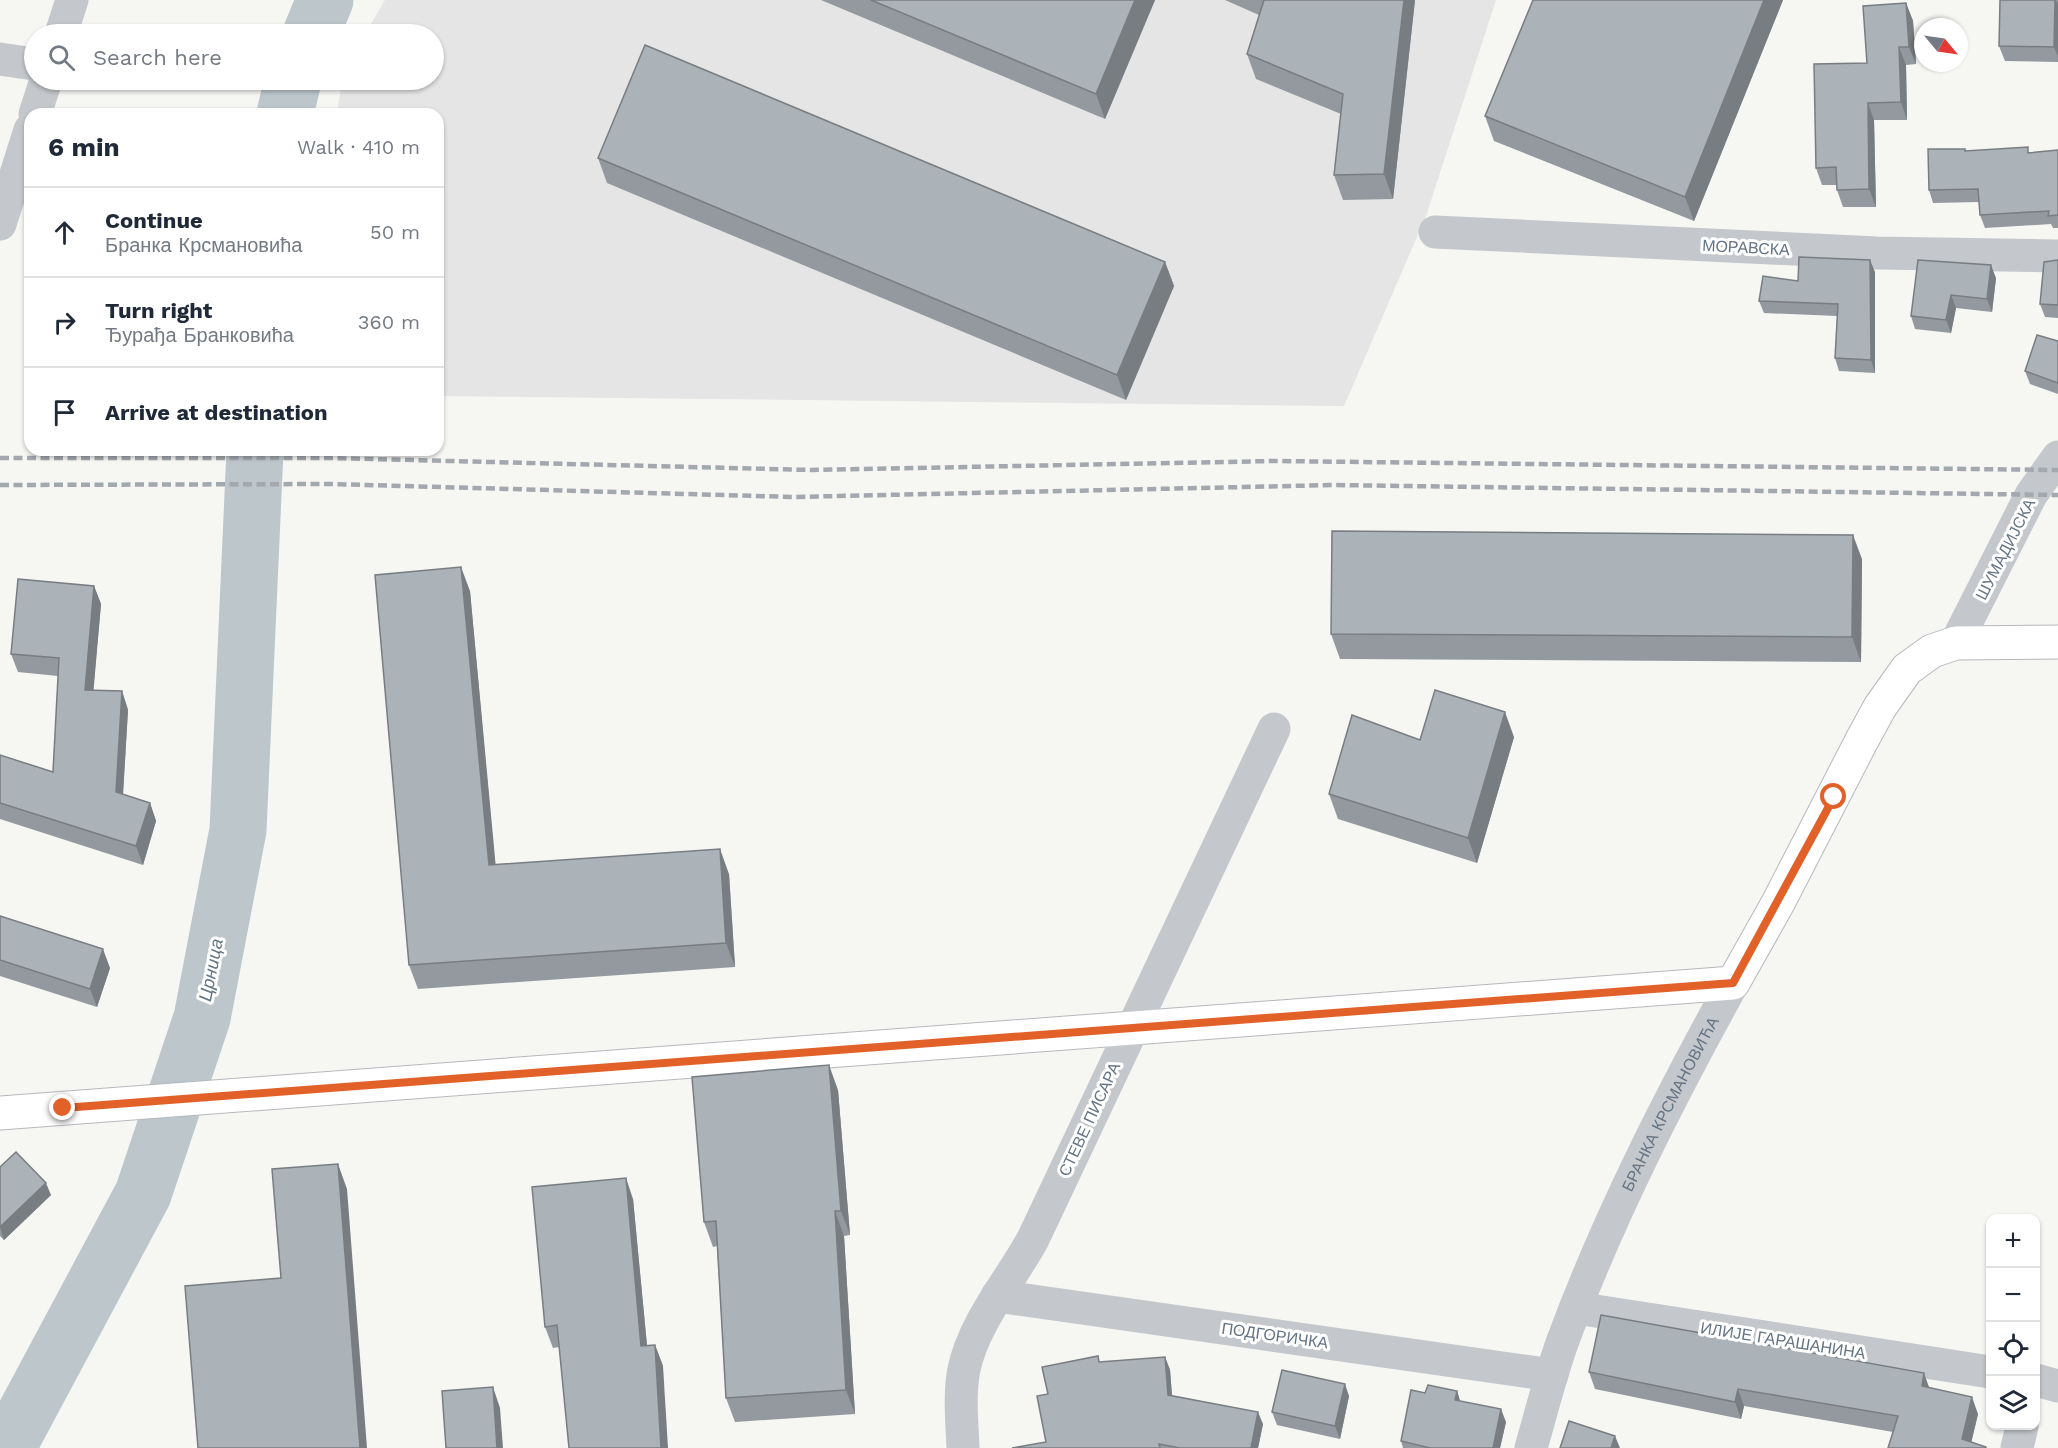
<!DOCTYPE html>
<meta charset="utf-8">
<style>
body{margin:0;font-family:"Work Sans",sans-serif;background:#f2f2f3;color:#1f2937}
.controls{position:absolute;right:18px;bottom:18px;display:grid;overflow:hidden;border-radius:12px;box-shadow:0 2px 4px #0004}
.controls button{width:54px;height:54px;display:grid;place-items:center;padding:0;border:0;border-bottom:2px solid #e0e1e3;background:#fff;color:#1f2937;font:30px sans-serif}
.compass{position:absolute;left:1914px;top:18px;width:54px;height:54px;border-radius:50%;background:#fff;box-shadow:0 2px 4px #0004;rotate:119deg}
.stop{position:absolute;width:18px;height:18px;margin:-14px;border:4px solid #e16128;border-radius:50%;background:#fff}
.stop.end{background:#e16128;border-color:#fff;box-shadow:0 2px 6px #0008}
.list{margin:0;padding:0;list-style:none}
h2{display:flex;justify-content:space-between;align-items:center;height:78px;margin:0;padding:0 24px;font-size:26px}
h2 small{font-size:20px;font-weight:400;color:#747a83}
.list li{display:grid;grid-template-columns:39px 1fr auto;gap:18px;align-items:center;box-sizing:border-box;height:90px;padding:0 24px;border-top:2px solid #e0e1e3}
.list b{display:block;font-size:22px;white-space:nowrap}
.list p{margin:0;font-size:20px;white-space:nowrap;color:#747a83}
.list em{font-size:20px;font-style:normal;color:#747a83}
.icon{flex:none;width:33px;height:33px;fill:none;stroke:currentColor;stroke-width:2;stroke-linecap:round;stroke-linejoin:round}
.map{position:relative;flex:none;width:2058px;height:1448px;overflow:hidden}
.search{position:absolute;background:#fff;box-shadow:0 2px 4px #0004;left:24px;top:24px;width:420px;height:66px;display:flex;align-items:center;gap:15px;box-sizing:border-box;padding:0 21px;border-radius:33px;color:#747a83;font-size:22px}
.panel{position:absolute;background:#fff;box-shadow:0 2px 4px #0004;left:24px;top:108px;width:420px;height:348px;border-radius:18px}
.map>svg:first-child{display:block}
.built{fill:#e4e5e4}
.lines{fill:none;stroke-linecap:round;stroke-linejoin:round}
.river{stroke:#bcc6cb;stroke-width:57}
.major-casing{stroke:#b5b9bd;stroke-width:35}
.minor{stroke:#c4c7cb;stroke-width:33}
.major{stroke:#fff;stroke-width:33}
.rail{stroke:#a2a8ae;stroke-width:4.5;stroke-dasharray:9 4.5;stroke-linecap:butt}
.wall{fill:#93999e}
.shaded-wall{fill:#787d81}
.building{fill:#abb2b8;stroke:#787d81;stroke-width:1.5}
.route{stroke:#e16128;stroke-width:8}
.labels{text-anchor:middle;stroke-width:6;stroke-linejoin:round;paint-order:stroke}
.street-label{font-size:16px;fill:#657484;stroke:#fff}
.water-label{font-size:18px;font-style:italic;fill:#617580;stroke:#fff}
</style>
<div class="map">
<svg width="2058" height="1448" viewBox="0 0 2058 1448">
<rect width="100%" height="100%" fill="#f6f6f3"/>
<path class="built" d="M385 0H1496L1426 216 1344 406 438 396V114H337L342 80H434V34H365Z"/>
<g class="lines">
<g class="river">
<path d="M311 34 325 0"/>
<path d="M285 114 293 80"/>
<path d="M7 1448 143 1194 202 1018 238 830 255 450"/>
</g>
<defs>
<path id="major" d="M0 1113 1733 983 1778 903 1862 740 1880 707 1907 669 1932 651 1956 643 2058 642"/>
</defs>
<use href="#major" class="major-casing"/>
<g class="minor">
<path d="M61 34 72 0"/>
<path d="M0 59 34 64"/>
<path d="M35 114 46 80"/>
<path d="M0 224 30 130"/>
<path d="M1435 232 1877 253 2058 256"/>
<path d="M1956 643 2031 495 2058 457"/>
<path d="M997 1296 1552 1375"/>
<path d="M1576 1308 1990 1372"/>
<path d="M2036 1380 2058 1386"/>
<path d="M963 1448C962 1422 959 1395 964 1369 974 1322 1010 1281 1033 1239L1274 729"/>
<path id="s1" d="M1531 1448C1541 1413 1550 1377 1562 1343 1608 1218 1669 1099 1733 983"/>
<path d="M2017 1448 2022 1426"/>
</g>
<use href="#major" class="major"/>
<g class="rail">
<path d="M0 458H330L811 470 1274 461 2058 470"/>
<path d="M0 485 332 484 793 497 1335 485 2058 495"/>
</g>
</g>
<g class="wall">
<path d="M821 0H1155L1105 119Z"/>
<path d="M1225 0H1415L1393 199 1343 200 1334 175 1341 114 1256 79 1247 54 1259 15Z"/>
<path d="M1783 0 1694 221 1494 141 1485 116Z"/>
<path d="M2000 0H2058V62L2005 61 1999 46Z"/>
<path d="M1906 3 1913 21 1916 64 1906 65 1907 120H1874L1876 207H1843L1837 190V185H1822L1816 168 1867 63Z"/>
<path d="M1965 149 1966 151 2030 153 2058 150V228H2053L2051 224 1985 228 1980 215 1979 202 1933 203 1929 190Z"/>
<path d="M598 158 1165 262 1174 286 1126 400 607 183Z"/>
<path d="M1918 260 1996 278 1992 312 1956 308 1951 333 1915 329 1911 316Z"/>
<path d="M2058 260V318L2045 317 2040 304Z"/>
<path d="M1875 272V373L1839 371 1835 358 1837 316 1764 313 1759 301 1798 281Z"/>
<path d="M2058 341V394L2030 384 2025 371Z"/>
<path d="M1862 559 1861 662 1340 659 1331 634Z"/>
<path d="M94 586 101 604 93 690 122 691 128 710 123 795 150 803 156 821 143 865 0 819V755L53 772 58 676 18 672 11 654Z"/>
<path d="M470 591 495 865 729 874 735 967 418 989 409 965Z"/>
<path d="M1514 737 1477 863 1338 819 1329 794 1420 740Z"/>
<path d="M0 916 110 968 97 1007 0 976Z"/>
<path d="M838 1090 850 1235 844 1236 855 1414 735 1422 726 1398 717 1246 713 1247 704 1222Z"/>
<path d="M0 1167 51 1195 4 1240 0 1236Z"/>
<path d="M633 1199 647 1345H655L663 1366 559 1347 553 1348 545 1327Z"/>
<path d="M1165 1357 1170 1370 1172 1396 1263 1424 1258 1448H1012L1046 1442 1048 1394 1100 1362Z"/>
<path d="M1589 1372 1929 1387 1978 1414 1971 1442 1893 1432 1744 1406 1741 1419 1595 1389Z"/>
<path d="M1457 1391 1460 1401 1506 1422 1500 1448H1403L1401 1441 1425 1393Z"/>
<path d="M1349 1396 1340 1439 1277 1425 1272 1412Z"/>
</g>
<g class="shaded-wall">
<path d="M1135 0H1155L1105 119 1096 94Z"/>
<path d="M1404 0H1415L1393 199 1384 174Z"/>
<path d="M1764 0H1783L1694 221 1685 197Z"/>
<path d="M2055 0H2056L2058 4V57L2054 47Z"/>
<path d="M1906 3 1913 21 1916 64 1909 47Z"/>
<path d="M1899 47 1906 65 1907 120 1901 102Z"/>
<path d="M1868 103 1874 120 1876 207 1869 189Z"/>
<path d="M1870 260 1875 272V373L1871 360Z"/>
<path d="M1165 262 1174 286 1126 400 1117 375Z"/>
<path d="M1991 265 1996 278 1992 312 1987 299Z"/>
<path d="M1951 295 1956 308 1951 333 1946 320Z"/>
<path d="M1853 535 1862 559 1861 662 1852 637Z"/>
<path d="M461 567 470 591 498 890 489 865Z"/>
<path d="M94 586 101 604 92 708 85 690Z"/>
<path d="M122 691 128 710 122 810 116 792Z"/>
<path d="M1505 712 1514 737 1477 863 1468 838Z"/>
<path d="M150 803 156 821 143 865 136 846Z"/>
<path d="M720 849 729 874 735 967 726 943Z"/>
<path d="M103 949 110 968 97 1007 90 989Z"/>
<path d="M829 1065 838 1090 850 1235 841 1211Z"/>
<path d="M338 1164 347 1189 367 1448H360Z"/>
<path d="M626 1178 633 1199 649 1367 641 1346Z"/>
<path d="M46 1183 51 1195 4 1240 0 1227Z"/>
<path d="M835 1211 844 1236 855 1414 846 1390Z"/>
<path d="M655 1345 663 1366 668 1448H661Z"/>
<path d="M1165 1357 1170 1370 1173 1408 1168 1395Z"/>
<path d="M1924 1373 1930 1390 1922 1386Z"/>
<path d="M1345 1384 1349 1396 1340 1439 1335 1426Z"/>
<path d="M493 1387 500 1408 503 1448H497Z"/>
<path d="M1738 1389 1744 1406 1741 1419 1735 1402Z"/>
<path d="M1457 1391 1461 1404 1455 1400Z"/>
<path d="M1972 1397 1978 1414 1970 1448 1962 1439Z"/>
<path d="M1501 1409 1506 1422 1500 1448H1493Z"/>
<path d="M1258 1412 1263 1424 1258 1448H1251Z"/>
<path d="M1615 1436 1620 1448H1611Z"/>
</g>
<g class="building">
<path d="M871 0H1135L1096 94Z"/>
<path d="M1264 0H1404L1384 174 1334 175 1343 94 1247 54Z"/>
<path d="M1533 0H1764L1685 197 1485 116Z"/>
<path d="M2000 0H2055L2054 47 1999 46Z"/>
<path d="M1906 3 1909 47H1899L1901 102 1868 103 1869 189 1837 190 1836 167 1816 168 1814 64 1867 63 1863 6Z"/>
<path d="M645 45 1165 262 1117 375 598 158Z"/>
<path d="M2028 147V153L2058 150V215L2048 216 2049 211 1980 215 1978 189 1929 190 1928 149H1965V151Z"/>
<path d="M1799 257 1870 260 1871 360 1835 358 1838 304 1759 301 1763 276 1798 281Z"/>
<path d="M1918 260 1991 265 1987 299 1951 295 1946 320 1911 316Z"/>
<path d="M2058 260V305L2040 304 2044 262Z"/>
<path d="M2037 335 2058 341V383L2025 371Z"/>
<path d="M1332 531 1853 535 1852 637 1331 634Z"/>
<path d="M461 567 489 865 720 849 726 943 409 965 375 575Z"/>
<path d="M18 579 94 586 85 690 122 691 116 792 150 803 136 846 0 803V755L53 772 59 658 11 654Z"/>
<path d="M1435 690 1505 712 1468 838 1329 794 1352 715 1420 740Z"/>
<path d="M0 916 103 949 90 989 0 960Z"/>
<path d="M829 1065 841 1211H835L846 1390 726 1398 716 1221 704 1222 692 1077Z"/>
<path d="M16 1152 46 1183 0 1227V1167Z"/>
<path d="M338 1164 360 1448H198L185 1286 281 1278 272 1169Z"/>
<path d="M626 1178 641 1346 655 1345 661 1448H569L557 1325 545 1327 532 1187Z"/>
<path d="M1601 1315 1924 1373 1922 1386 1972 1397 1962 1439 1986 1447V1448H1888L1898 1416 1738 1389 1735 1402 1589 1372Z"/>
<path d="M1098 1356 1099 1362 1165 1357 1168 1395 1258 1412 1251 1448H1180L1159 1444 1160 1448H1012L1046 1442 1037 1396 1048 1394 1042 1367Z"/>
<path d="M1282 1370 1345 1384 1335 1426 1272 1412Z"/>
<path d="M1428 1385 1457 1391 1455 1400 1501 1409 1493 1448H1430L1401 1441 1411 1390 1425 1393Z"/>
<path d="M493 1387 497 1448H446L442 1391Z"/>
<path d="M1569 1421 1615 1436 1611 1448H1560Z"/>
</g>
<g class="lines">
<path class="route" d="M63 1108 1733 983 1834 797"/>
</g>
<g class="labels">
<g class="street-label">
<text transform="translate(1746 247) rotate(3)" y="6">МОРАВСКА</text>
<text transform="translate(2005 549) rotate(-63)" y="6">ШУМАДИЈСКА</text>
<text dy="6" stroke="none"><textPath href="#s1" startOffset="372">БРАНКА КРСМАНОВИЋА</textPath></text>
<text transform="translate(1089 1119) rotate(-65)" y="6">СТЕВЕ ПИСАРА</text>
<text transform="translate(1275 1335) rotate(8)" y="6">ПОДГОРИЧКА</text>
<text transform="translate(1783 1340) rotate(9)" y="6">ИЛИЈЕ ГАРАШАНИНА</text>
</g>
<g class="water-label">
<text transform="translate(211 970) rotate(-79)" y="6">Црница</text>
</g>
</g>
</svg>
<div class="controls">
<button>+</button>
<button>−</button>
<button><svg class="icon" aria-label="locate" viewBox="0 0 24 24"><circle cx="12" cy="12" r="6"/><path d="M12 2v4M12 18v4M2 12h4M18 12h4"/></svg></button>
<button><svg class="icon" aria-label="layers" viewBox="0 0 24 24"><path d="M12 4l9 5-9 5-9-5zM3 14l9 5 9-5"/></svg></button>
</div>
<svg class="compass" viewBox="-18 -18 36 36"><path d="M0-13l5 13h-10z" fill="#e53935"/><path d="M0 13l5-13h-10z" fill="#747a83"/></svg>
<div class="stop" style="left:1834px;top:797px"></div>
<div class="stop end" style="left:63px;top:1108px"></div>
<div class="search"><svg class="icon" aria-label="search" viewBox="0 0 24 24"><circle cx="10" cy="10" r="6"/><path d="M15 15l6 6"/></svg>Search here</div>
<section class="panel">
<h2>6 min<small>Walk · 410 m</small></h2>
<ul class="list">
<li><svg class="icon" aria-label="ahead" viewBox="0 0 24 24"><path d="M12 20V5M6 11l6-6 6 6"/></svg><div><b>Continue</b><p>Бранка Крсмановића</p></div><em>50 m</em></li>
<li><svg class="icon" aria-label="right" viewBox="0 0 24 24"><path d="M7 20v-9h11M14 6l5 5-5 5"/></svg><div><b>Turn right</b><p>Ђурађа Бранковића</p></div><em>360 m</em></li>
<li><svg class="icon" aria-label="arrive" viewBox="0 0 24 24"><path d="M6 21V4h12l-3 4 3 4H6"/></svg><div><b>Arrive at destination</b></div></li>
</ul>
</section>
</div>
